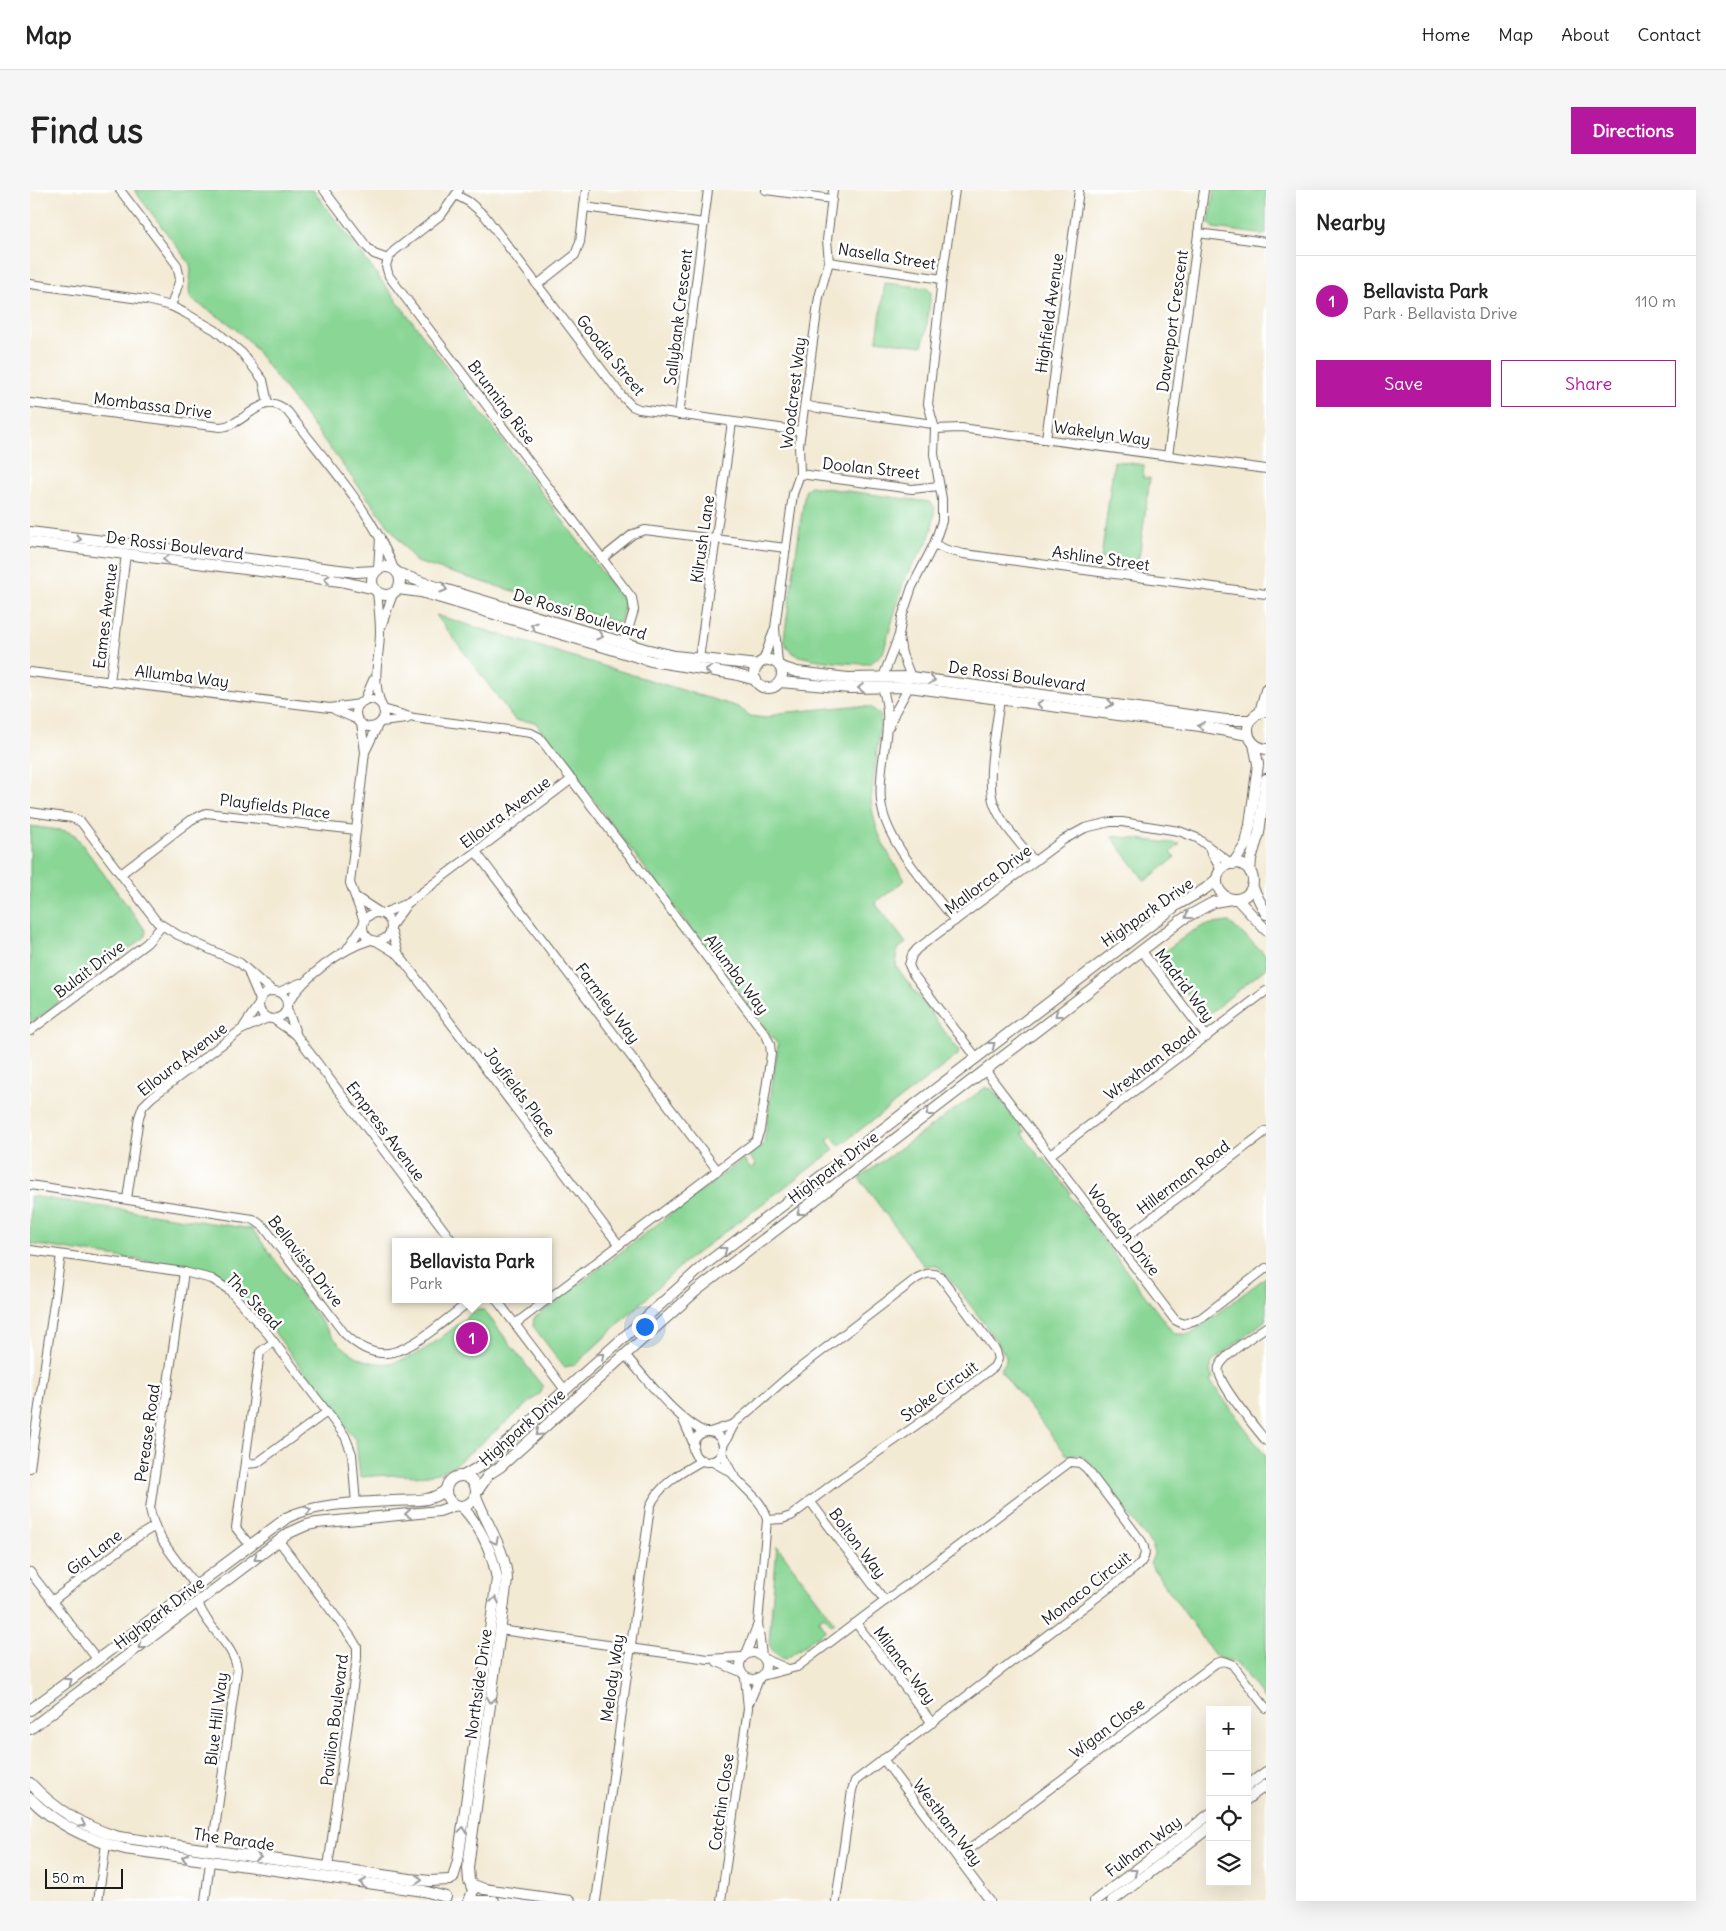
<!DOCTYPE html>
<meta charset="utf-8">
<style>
body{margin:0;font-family:Delius,sans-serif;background:#f6f6f6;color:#222}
.controls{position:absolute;right:15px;bottom:15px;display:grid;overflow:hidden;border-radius:0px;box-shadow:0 5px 20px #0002}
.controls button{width:45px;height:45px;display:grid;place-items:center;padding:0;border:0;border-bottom:1px solid #e0e0e0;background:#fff;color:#222;font:25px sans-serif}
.scale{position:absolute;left:15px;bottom:12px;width:78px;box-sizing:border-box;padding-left:5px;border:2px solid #1c1c1c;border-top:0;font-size:14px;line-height:18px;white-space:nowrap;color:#1c1c1c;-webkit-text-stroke:4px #fff;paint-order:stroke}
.you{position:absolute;left:614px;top:1136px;width:18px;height:18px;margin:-12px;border:4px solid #fff;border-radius:50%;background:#1a73e8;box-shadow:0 0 0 8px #1a73e833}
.badge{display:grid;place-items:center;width:32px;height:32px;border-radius:50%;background:#b5179e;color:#fff;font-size:16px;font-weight:700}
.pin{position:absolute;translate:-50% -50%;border:2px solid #fff;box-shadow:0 1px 5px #0006}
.popup{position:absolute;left:362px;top:1048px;width:160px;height:65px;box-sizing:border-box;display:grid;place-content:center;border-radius:0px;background:#fff;filter:drop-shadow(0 1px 4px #0005);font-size:16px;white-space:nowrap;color:#767676}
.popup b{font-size:19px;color:#222}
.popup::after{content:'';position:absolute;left:50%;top:100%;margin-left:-10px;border:10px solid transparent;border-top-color:#fff}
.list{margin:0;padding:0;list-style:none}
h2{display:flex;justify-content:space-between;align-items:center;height:65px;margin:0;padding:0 20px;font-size:21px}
h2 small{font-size:16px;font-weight:400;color:#767676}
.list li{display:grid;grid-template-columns:32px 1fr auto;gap:15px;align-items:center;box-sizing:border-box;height:90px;padding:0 20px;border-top:1px solid #e0e0e0}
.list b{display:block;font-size:19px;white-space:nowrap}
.list p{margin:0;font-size:16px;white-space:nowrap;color:#767676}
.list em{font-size:16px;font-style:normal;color:#767676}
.actions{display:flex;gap:10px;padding:15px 20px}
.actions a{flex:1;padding:11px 0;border:1px solid #b5179e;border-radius:0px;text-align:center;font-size:18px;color:#b5179e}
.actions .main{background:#b5179e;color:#fff}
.icon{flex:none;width:28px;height:28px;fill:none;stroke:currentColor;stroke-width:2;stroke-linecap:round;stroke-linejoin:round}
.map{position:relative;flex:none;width:1236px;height:1711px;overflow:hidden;border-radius:0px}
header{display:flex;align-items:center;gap:30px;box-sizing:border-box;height:70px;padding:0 25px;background:#fff;border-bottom:1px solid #e0e0e0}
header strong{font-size:24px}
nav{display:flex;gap:28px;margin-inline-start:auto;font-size:18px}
.intro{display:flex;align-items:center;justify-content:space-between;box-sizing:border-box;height:120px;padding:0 30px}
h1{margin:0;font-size:35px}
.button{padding:12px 22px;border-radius:0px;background:#b5179e;color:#fff;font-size:18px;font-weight:700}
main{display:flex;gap:30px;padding:0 30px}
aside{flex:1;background:#fff;border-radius:0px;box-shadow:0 5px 20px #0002}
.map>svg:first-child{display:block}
.green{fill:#89d695;stroke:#527958}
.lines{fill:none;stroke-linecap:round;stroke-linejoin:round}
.minor-casing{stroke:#67645c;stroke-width:10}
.tertiary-casing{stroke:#67645c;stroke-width:12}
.minor{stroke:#fff;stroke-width:8}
.tertiary{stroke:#fff;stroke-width:10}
.oneway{stroke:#999}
.labels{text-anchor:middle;stroke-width:5;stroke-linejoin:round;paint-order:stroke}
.street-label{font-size:16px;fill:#1c1c1c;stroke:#fff}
</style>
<header>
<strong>Map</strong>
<nav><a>Home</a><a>Map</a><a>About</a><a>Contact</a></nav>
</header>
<div class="intro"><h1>Find us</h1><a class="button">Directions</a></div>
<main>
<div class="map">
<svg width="1236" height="1711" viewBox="0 0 1236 1711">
<rect width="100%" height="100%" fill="#fff"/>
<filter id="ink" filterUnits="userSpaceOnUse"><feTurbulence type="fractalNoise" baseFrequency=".02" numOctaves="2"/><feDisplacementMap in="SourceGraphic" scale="10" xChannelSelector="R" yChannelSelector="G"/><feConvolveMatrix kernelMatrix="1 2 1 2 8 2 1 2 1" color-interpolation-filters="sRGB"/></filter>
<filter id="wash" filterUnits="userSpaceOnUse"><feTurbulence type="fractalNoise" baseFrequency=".0096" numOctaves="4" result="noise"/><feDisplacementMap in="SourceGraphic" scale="20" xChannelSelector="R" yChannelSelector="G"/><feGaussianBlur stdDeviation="1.12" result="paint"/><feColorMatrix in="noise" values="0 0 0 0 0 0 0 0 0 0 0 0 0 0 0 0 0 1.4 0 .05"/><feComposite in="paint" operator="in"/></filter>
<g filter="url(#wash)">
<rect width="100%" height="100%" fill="#f3ead4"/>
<g class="green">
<path d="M104 0H283L593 410 594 418 590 433 386 372 218 150 197 132 161 109C156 98 163 86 160 74Z"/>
<path d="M1184 0H1236V45L1184 38 1179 33Z"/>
<path d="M855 93 897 98 901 103 896 141 892 156 847 150Z"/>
<path d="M1084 271 1114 275 1113 288H1120L1108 374 1071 369Z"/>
<path d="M780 296 899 312 905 317 902 339 897 353 880 379 873 394 853 463 840 474C825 474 767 471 759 460 757 458 755 452 754 449L775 301Z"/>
<path d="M406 425 708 517 720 526 735 528 750 523 822 516 840 517 851 525 841 611C845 644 857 663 875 690L845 713 876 753 868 759 866 776 929 861 928 865 809 956 802 946 797 950 804 960 656 1071 545 1175 534 1177 503 1136 504 1128 713 969 721 979 726 975 719 966 734 954 748 855 505 532 485 530Z"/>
<path d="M0 636 36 641 45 645 116 741 115 747 0 834Z"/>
<path d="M1081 646 1150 654 1141 662 1145 668 1115 691Z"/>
<path d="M1199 732 1236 765V778L1175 827 1128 766 1161 742 1175 735Z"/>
<path d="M956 897 957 899 961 898 995 942H991L1011 969 1014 968 1041 1003 1039 1005 1144 1144H1160L1236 1087V1130L1182 1172 1180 1182 1183 1189 1180 1191 1236 1266V1511L1206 1472 1186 1467 1120 1374 1124 1364 1123 1357 1054 1267 1044 1264 1037 1265 970 1180C973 1176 977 1172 976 1167 974 1159 916 1081 908 1077 903 1074 899 1075 894 1076L829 988Z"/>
<path d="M0 1006 222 1039 302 1146C355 1205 399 1156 446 1120H454L513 1197 511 1203 426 1274C403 1288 391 1286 366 1285 354 1285 342 1286 330 1287L326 1251 233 1127 198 1092 191 1087 171 1079 0 1054Z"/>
<path d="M747 1356 805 1433 802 1435 794 1426 789 1430 796 1440 756 1469C748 1467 740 1460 739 1452Z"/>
</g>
</g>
<g filter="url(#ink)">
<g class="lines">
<defs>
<g id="minor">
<path d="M90 0 147 75 150 89 141 116"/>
<path d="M294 0 337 57 344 64 358 69 356 76 359 86 602 408 604 420 594 453"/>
<path d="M736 0 802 9"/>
<path d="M426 5 439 12 455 26 591 205 602 216 609 219 771 241"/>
<path d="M554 17 674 33"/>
<path d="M1168 43 1236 52"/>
<path d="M358 69 364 61 412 24 429 0"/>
<path d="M799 72 912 89"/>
<path d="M0 94 117 110 141 116 155 123 185 140 212 163 233 190 238 213"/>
<path d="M507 95 545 65 550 52 556 0"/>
<path d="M0 213 190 237C216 236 233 197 258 222 296 272 342 320 364 379"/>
<path d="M775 215 788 218 903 234"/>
<path d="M649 225 678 0"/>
<path d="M905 239 931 238 1236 279"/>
<path d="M1016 249 1049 0"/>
<path d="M1138 266 1174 0"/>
<path d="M770 284 882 299 909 296"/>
<path d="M904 354 917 360 934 364 1236 404"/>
<path d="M573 368 603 344 615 340 756 358"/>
<path d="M348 379 350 347"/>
<path d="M347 401C348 414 350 428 350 441 350 469 341 485 351 514"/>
<path d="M351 437 363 404"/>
<path d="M869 447 872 464 881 487"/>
<path d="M669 469 702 232"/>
<path d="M733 471 744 440"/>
<path d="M748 474 745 438 763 304 770 284 769 255 789 107 799 72 797 50 803 0"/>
<path d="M0 482 300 518 330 514"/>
<path d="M853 487 869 445 872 427 882 397 904 354 912 331V309L904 264 905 239 898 214 912 89 925 0"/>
<path d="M80 492 96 364"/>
<path d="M852 497C866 535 847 572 851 611 855 653 900 697 925 731"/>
<path d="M970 509C967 535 955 590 964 614 972 635 991 654 1004 671"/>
<circle cx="340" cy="523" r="14"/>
<path d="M334 511 343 490"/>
<path d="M353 519 384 528 501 543 509 547 736 845 740 854 741 864 730 940 726 951 518 1109"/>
<path d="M305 520 328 530"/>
<path d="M351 532 377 529"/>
<path d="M331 533 335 562 320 693 334 731"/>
<path d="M859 537 865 522 879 497"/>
<path d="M336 560 348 535"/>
<path d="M0 622 42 628 51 632 127 732 148 745 210 773 230 791 244 801"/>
<path d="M1180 660 1191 680"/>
<path d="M446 662 688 981"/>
<path d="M91 684 161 630 176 623 326 640"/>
<path d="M326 707 349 722"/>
<circle cx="347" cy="737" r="14"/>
<path d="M354 723 378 713 542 589"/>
<path d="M362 735 377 714"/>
<path d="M361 740 369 765 589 1055"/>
<path d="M346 751 369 765"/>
<path d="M317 759 333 735"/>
<path d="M1111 760 1177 847"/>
<path d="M219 784 230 810"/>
<circle cx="243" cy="815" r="14"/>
<path d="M249 802 270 793"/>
<path d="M258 813C275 786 311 759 341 750"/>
<path d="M257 818 267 846 423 1052"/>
<path d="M243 829 266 845"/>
<path d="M214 836 229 814"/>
<path d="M0 841 117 753 132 736"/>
<path d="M946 867 883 784 879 775 882 765 887 759 1033 650 1055 638 1080 632H1092L1149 641 1167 648 1202 674"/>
<path d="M955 880 1145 1130 1153 1134 1157 1133 1171 1128 1236 1078"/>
<path d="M1020 965 1236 801"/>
<path d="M0 995 223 1029 234 1037 314 1143C347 1176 371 1164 403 1140 416 1130 429 1119 443 1109"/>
<path d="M97 1009 109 927 113 916 122 907 211 840 238 828"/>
<path d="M1087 1054 1236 941"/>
<path d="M0 1060 154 1082 182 1089 199 1100 238 1144 315 1246 322 1264 326 1314"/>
<path d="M154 1082 120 1319C125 1349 148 1371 165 1395"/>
<path d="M466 1109 535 1200"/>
<path d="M485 1134 518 1109"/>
<path d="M1236 1137C1224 1146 1194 1164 1189 1177 1184 1190 1227 1239 1236 1251"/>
<path d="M595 1165C617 1189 646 1230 675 1242"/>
<path d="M653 1230 664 1255"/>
<path d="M680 1242 704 1234"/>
<circle cx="678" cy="1257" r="15"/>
<path d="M693 1256 705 1233 758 1187 887 1088C895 1084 901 1081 910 1086L966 1161 968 1169 964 1177 898 1227 808 1290 761 1326 752 1329 737 1330"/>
<path d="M692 1261C695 1268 698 1276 702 1283 713 1299 734 1310 737 1330L728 1433 732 1466"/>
<path d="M681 1271 702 1283"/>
<path d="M216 1274 227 1273 297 1222"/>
<path d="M0 1278 31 1065"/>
<path d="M780 1311 855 1411"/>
<path d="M249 1351 321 1447 327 1457V1468L298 1677"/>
<path d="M219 1354 206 1338 230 1162 244 1152"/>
<path d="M0 1382 67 1469"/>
<path d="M22 1411 107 1347 125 1336"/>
<path d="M168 1412C176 1438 204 1454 207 1479L182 1661"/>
<path d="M826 1433 902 1533"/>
<path d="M470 1440 678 1469 712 1467"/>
<circle cx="723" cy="1476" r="13"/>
<path d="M716 1464 727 1436"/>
<path d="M735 1469 756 1478"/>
<path d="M687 1472 711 1482"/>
<path d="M732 1486 767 1477 1040 1272 1050 1273 1057 1279 1112 1352C1118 1364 1114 1371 1104 1379L825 1591 822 1600 806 1711"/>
<path d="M719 1513 730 1487"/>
<path d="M853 1569 960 1711"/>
<path d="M928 1668 1186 1473 1194 1471 1202 1474 1236 1518"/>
<path d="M68 1711 76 1654"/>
<path d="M175 1711 180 1672"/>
<path d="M566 1711 620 1317C628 1295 653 1281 673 1270"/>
<path d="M691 1711 718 1518 715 1487"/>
</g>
<g id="tertiary">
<path d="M0 342 309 380 326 382 346 381"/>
<path d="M0 352 310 391 345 399"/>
<circle cx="356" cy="391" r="14"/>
<path d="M368 383 397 394 615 459 645 466 728 475"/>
<path d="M368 399 391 402 621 471 704 484 726 490"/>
<circle cx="738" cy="484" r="14"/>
<path d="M751 477 767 482 818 488 881 487 1196 530H1220"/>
<path d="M750 492 820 498 879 497 1170 536 1218 545"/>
<path d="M1236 521C1212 525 1212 555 1236 559"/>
<path d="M1230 522 1236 500"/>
<circle cx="1205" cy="691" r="18"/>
<path d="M1203 674 1216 654 1220 635 1228 574 1224 554"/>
<path d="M1220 682 1221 669 1229 643 1236 589"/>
<path d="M1222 696 1236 724"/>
<path d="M1207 709 1236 740"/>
<path d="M433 1286 452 1275 673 1076 1147 715 1175 699 1187 689"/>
<circle cx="431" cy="1301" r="15"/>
<path d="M446 1303 459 1284 470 1277 666 1101 1153 729 1184 712 1202 709"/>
<path d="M0 1520 258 1327C289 1313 327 1313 361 1311 383 1309 397 1314 416 1300"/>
<path d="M0 1539 259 1343 277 1335 287 1333 409 1321 426 1315"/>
<path d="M0 1593C25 1620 53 1637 89 1647L380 1689 400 1691 420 1690"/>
<path d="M1217 1596 1236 1582"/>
<path d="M0 1608C26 1635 59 1650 95 1659L394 1701 416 1707"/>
<path d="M1217 1609 1236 1595"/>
<path d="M423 1688 428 1671 467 1389C463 1363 450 1335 431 1316"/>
<path d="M439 1691 438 1678 440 1662 477 1390C477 1362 455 1332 446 1306"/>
<path d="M441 1694 454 1699 540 1711"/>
<path d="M439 1711 443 1701 440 1692"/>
<path d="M444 1711H464"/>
<path d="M1065 1711 1180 1624"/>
<path d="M1082 1711 1180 1637"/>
</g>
</defs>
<use href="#minor" class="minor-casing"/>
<use href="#tertiary" class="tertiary-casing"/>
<use href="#minor" class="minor"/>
<use href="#tertiary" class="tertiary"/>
</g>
<defs><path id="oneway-chevron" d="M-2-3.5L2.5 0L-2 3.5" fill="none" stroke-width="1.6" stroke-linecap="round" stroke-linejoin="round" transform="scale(1.25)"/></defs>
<g class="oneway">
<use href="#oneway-chevron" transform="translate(48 349) rotate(7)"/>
<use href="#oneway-chevron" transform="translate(136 369) rotate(-173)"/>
<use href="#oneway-chevron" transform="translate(297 389) rotate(-173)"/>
<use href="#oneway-chevron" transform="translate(414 399) rotate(17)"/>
<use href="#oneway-chevron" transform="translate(504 436) rotate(-163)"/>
<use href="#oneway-chevron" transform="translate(570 446) rotate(17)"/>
<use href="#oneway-chevron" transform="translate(678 480) rotate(-172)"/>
<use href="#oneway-chevron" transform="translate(902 490) rotate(8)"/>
<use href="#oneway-chevron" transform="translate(831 498) rotate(179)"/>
<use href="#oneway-chevron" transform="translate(1010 514) rotate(-172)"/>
<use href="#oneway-chevron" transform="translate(1080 514) rotate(8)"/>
<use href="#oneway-chevron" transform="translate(1171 536) rotate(-172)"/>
<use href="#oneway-chevron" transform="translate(1158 726) rotate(145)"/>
<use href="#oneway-chevron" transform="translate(1028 824) rotate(143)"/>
<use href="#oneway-chevron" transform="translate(962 855) rotate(-37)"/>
<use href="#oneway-chevron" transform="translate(899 923) rotate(143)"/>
<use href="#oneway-chevron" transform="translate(770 1022) rotate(143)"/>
<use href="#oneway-chevron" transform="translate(694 1060) rotate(-37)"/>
<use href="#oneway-chevron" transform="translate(571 1166) rotate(-43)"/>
<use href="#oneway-chevron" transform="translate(509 1243) rotate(138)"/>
<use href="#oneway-chevron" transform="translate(278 1320) rotate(-13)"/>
<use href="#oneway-chevron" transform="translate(378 1324) rotate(175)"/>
<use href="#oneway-chevron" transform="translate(465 1351) rotate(65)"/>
<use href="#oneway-chevron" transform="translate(227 1368) rotate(143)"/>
<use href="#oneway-chevron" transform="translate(465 1410) rotate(-81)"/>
<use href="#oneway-chevron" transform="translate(111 1456) rotate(142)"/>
<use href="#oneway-chevron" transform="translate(39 1491) rotate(-37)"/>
<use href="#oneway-chevron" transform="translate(461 1510) rotate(98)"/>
<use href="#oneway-chevron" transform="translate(52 1634) rotate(27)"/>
<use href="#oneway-chevron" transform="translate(433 1640) rotate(-82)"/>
<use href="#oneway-chevron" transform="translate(228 1667) rotate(8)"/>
<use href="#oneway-chevron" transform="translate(155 1668) rotate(-172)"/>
<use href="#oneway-chevron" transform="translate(1104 1682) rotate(-37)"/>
<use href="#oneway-chevron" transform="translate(389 1690) rotate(7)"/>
<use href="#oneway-chevron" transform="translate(333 1693) rotate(-172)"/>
</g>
</g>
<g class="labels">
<g class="street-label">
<text transform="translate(857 66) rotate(9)" y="6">Nasella Street</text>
<text transform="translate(1019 123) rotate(-82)" y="6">Highfield Avenue</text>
<text transform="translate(648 127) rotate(-83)" y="6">Sallybank Crescent</text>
<text transform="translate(1142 131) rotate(-82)" y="6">Davenport Crescent</text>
<text transform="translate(581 165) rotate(51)" y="6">Goodia Street</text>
<text transform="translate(763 203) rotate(-83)" y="6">Woodcrest Way</text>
<text transform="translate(472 212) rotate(53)" y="6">Brunning Rise</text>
<text transform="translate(123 215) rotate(7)" y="6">Mombassa Drive</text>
<text transform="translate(1072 243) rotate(8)" y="6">Wakelyn Way</text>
<text transform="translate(841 278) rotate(6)" y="6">Doolan Street</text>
<text transform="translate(672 349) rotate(-82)" y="6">Kilrush Lane</text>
<text transform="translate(145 355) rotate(7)" y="6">De Rossi Boulevard</text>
<text transform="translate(1071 368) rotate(8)" y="6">Ashline Street</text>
<text transform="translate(550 424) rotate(17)" y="6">De Rossi Boulevard</text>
<text transform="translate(75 426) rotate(-83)" y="6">Eames Avenue</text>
<text transform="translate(152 486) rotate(7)" y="6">Allumba Way</text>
<text transform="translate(987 486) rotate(8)" y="6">De Rossi Boulevard</text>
<text transform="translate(245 616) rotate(7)" y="6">Playfields Place</text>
<text transform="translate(475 622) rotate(-37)" y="6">Elloura Avenue</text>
<text transform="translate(958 689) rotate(-37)" y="6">Mallorca Drive</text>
<text transform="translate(1117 722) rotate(-35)" y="6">Highpark Drive</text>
<text transform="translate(59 779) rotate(-37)" y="6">Bulait Drive</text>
<text transform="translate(707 784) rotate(53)" y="6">Allumba Way</text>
<text transform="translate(1155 795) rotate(53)" y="6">Madrid Way</text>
<text transform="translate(578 813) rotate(53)" y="6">Farmley Way</text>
<text transform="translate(152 869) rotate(-38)" y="6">Elloura Avenue</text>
<text transform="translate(1120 873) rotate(-37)" y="6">Wrexham Road</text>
<text transform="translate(490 902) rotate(53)" y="6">Joyfields Place</text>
<text transform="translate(356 941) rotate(53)" y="6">Empress Avenue</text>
<text transform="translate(803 977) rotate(-37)" y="6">Highpark Drive</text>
<text transform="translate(1153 987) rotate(-37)" y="6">Hillerman Road</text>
<text transform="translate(1094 1040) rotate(53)" y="6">Woodson Drive</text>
<text transform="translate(276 1071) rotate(52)" y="6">Bellavista Drive</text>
<text transform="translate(224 1111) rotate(46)" y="6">The Stead</text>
<text transform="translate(909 1201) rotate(-36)" y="6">Stoke Circuit</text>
<text transform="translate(492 1237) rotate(-41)" y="6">Highpark Drive</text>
<text transform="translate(117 1243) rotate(-82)" y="6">Perease Road</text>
<text transform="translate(828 1353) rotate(53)" y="6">Bolton Way</text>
<text transform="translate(64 1362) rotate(-37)" y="6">Gia Lane</text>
<text transform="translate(1056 1398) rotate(-38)" y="6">Monaco Circuit</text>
<text transform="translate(129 1423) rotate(-37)" y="6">Highpark Drive</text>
<text transform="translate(875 1475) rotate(53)" y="6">Milanac Way</text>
<text transform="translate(582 1488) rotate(-82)" y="6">Melody Way</text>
<text transform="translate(448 1494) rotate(-82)" y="6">Northside Drive</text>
<text transform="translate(186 1529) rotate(-83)" y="6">Blue Hill Way</text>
<text transform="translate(304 1530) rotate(-83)" y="6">Pavilion Boulevard</text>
<text transform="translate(1077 1538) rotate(-37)" y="6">Wigan Close</text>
<text transform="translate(691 1612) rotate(-82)" y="6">Cotchin Close</text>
<text transform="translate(918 1632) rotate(53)" y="6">Westham Way</text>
<text transform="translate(204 1649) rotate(8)" y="6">The Parade</text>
<text transform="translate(1113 1656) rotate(-37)" y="6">Fulham Way</text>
</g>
</g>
</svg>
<div class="controls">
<button>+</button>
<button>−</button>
<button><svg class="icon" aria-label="locate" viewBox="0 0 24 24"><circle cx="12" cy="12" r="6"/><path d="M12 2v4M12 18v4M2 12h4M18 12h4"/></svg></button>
<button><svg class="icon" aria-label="layers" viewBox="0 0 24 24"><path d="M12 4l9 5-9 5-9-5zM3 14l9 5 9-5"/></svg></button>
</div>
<div class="scale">50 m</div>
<div class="you"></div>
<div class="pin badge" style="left:442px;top:1148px">1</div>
<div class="popup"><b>Bellavista Park</b>Park</div>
</div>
<aside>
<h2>Nearby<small></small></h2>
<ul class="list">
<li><span class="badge">1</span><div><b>Bellavista Park</b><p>Park · Bellavista Drive</p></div><em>110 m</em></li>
</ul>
<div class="actions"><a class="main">Save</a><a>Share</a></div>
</aside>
</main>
